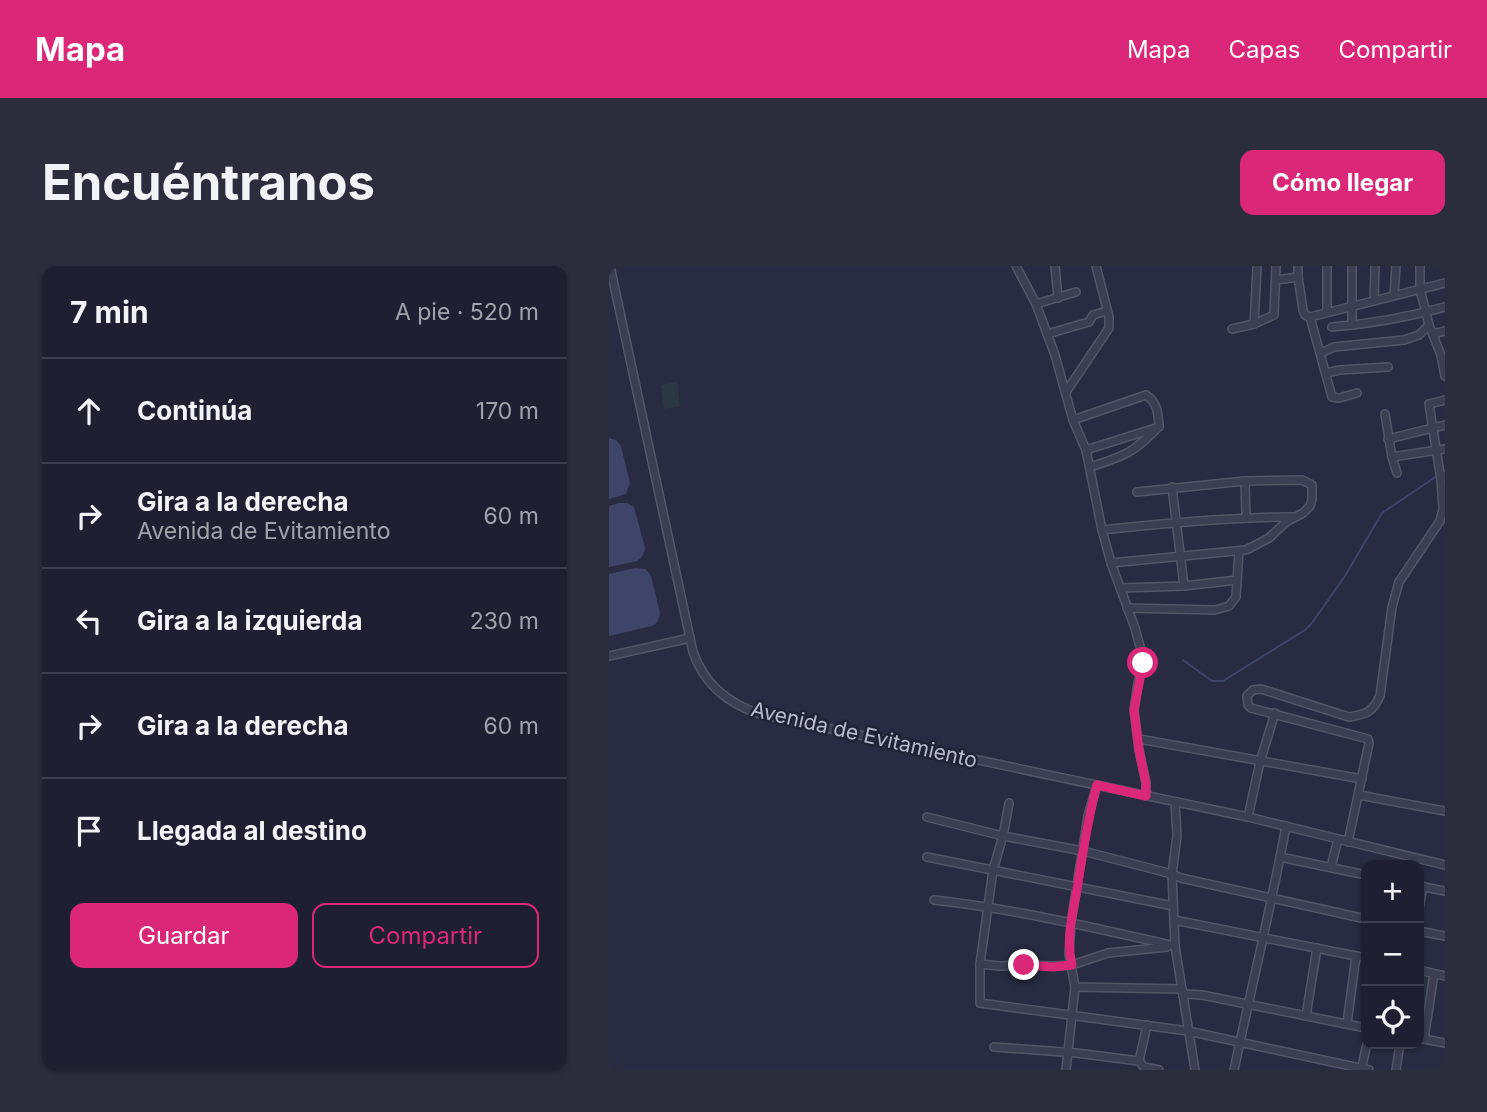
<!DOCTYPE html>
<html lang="es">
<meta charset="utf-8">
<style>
body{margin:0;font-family:Inter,sans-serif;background:#2b2d3d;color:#f1f3f6}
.controls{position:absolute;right:21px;bottom:21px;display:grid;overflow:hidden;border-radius:14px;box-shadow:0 2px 5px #0004}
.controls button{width:63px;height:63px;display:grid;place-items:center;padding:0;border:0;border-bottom:2px solid #3c3e4d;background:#1e2031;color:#f1f3f6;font:35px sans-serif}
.stop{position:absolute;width:21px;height:21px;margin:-16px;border:5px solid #db2777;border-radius:50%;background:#fff}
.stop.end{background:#db2777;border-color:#fff;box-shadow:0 2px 7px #0008}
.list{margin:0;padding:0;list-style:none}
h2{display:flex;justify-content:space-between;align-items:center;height:91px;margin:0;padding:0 28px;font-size:30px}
h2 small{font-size:23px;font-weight:400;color:#a1a3ab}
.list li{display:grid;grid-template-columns:46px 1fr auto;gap:21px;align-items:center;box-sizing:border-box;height:105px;padding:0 28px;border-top:2px solid #3c3e4d}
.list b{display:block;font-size:26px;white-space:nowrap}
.list p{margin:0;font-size:23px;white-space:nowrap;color:#a1a3ab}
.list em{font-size:23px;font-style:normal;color:#a1a3ab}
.actions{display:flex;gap:14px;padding:21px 28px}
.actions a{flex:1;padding:16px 0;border:2px solid #db2777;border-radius:14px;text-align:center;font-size:24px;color:#db2777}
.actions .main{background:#db2777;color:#fff}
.icon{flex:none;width:38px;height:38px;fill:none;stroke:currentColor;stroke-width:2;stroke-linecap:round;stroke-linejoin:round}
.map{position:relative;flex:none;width:836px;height:804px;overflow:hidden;border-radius:14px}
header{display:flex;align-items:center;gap:42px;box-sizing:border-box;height:98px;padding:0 35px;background:#db2777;color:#fff}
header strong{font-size:33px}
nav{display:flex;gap:38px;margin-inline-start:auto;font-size:24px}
.intro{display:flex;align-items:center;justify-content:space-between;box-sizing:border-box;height:168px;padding:0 42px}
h1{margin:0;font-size:49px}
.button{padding:18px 32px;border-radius:14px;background:#db2777;color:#fff;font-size:24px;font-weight:700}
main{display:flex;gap:42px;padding:0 42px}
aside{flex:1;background:#1e2031;border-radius:14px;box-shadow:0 2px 5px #0004}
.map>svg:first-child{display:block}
.green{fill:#2a3842}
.water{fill:#3f4469}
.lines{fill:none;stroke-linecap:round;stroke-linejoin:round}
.stream{stroke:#3f4469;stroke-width:2}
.minor-casing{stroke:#545668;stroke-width:10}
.minor{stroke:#3c3f51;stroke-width:7}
.route{stroke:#db2777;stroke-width:9}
.labels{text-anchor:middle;stroke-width:5;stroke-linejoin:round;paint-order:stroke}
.street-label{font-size:21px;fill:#b9bbcb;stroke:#202336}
</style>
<header>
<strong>Mapa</strong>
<nav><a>Mapa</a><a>Capas</a><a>Compartir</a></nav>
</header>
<div class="intro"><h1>Encuéntranos</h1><a class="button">Cómo llegar</a></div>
<main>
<aside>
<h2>7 min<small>A pie · 520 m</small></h2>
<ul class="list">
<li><svg class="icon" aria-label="ahead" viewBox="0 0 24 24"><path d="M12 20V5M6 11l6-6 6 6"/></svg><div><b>Continúa</b></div><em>170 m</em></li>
<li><svg class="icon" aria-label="right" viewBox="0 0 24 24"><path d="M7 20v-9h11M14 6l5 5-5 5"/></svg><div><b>Gira a la derecha</b><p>Avenida de Evitamiento</p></div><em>60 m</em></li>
<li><svg class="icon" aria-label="left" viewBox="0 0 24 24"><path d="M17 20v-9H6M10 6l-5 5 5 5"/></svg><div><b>Gira a la izquierda</b></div><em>230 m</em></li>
<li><svg class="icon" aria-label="right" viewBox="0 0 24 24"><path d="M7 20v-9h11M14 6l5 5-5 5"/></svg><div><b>Gira a la derecha</b></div><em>60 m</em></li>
<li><svg class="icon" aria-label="arrive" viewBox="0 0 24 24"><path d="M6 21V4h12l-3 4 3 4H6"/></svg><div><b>Llegada al destino</b></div></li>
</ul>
<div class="actions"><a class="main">Guardar</a><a>Compartir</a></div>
</aside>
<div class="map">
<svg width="836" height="804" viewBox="0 0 836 804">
<rect width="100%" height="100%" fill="#282b41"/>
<g class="green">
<path d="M68 116 71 140 55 143 52 119Z"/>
<path d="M810 709 821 711 812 767 810 766Z"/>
</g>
<g class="water">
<path d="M0 172 7 174 12 180 21 217 17 228 0 233Z"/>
<path d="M10 237H18L25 241 36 282C35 288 33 292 28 295L0 301V240Z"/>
<path d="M26 302 37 303 42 310 51 347C50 353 49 357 43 360L0 370V308Z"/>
</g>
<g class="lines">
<path class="stream" d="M574 394 603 415H614L696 364 703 357 736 310 773 247 828 210"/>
<defs>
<g id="minor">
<path d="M1 0 84 386C95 418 120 438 151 448L639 551 836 599"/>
<path d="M407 0 427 38 446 89 464 154 477 184 493 264 502 297 526 362 533 388V402L529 417 525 444 530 484 537 517V530"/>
<path d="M446 0 449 32"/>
<path d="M689 0V11L694 44 696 49 701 51 723 131 730 132 748 127"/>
<path d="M718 0V46"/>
<path d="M811 0V23L820 59 832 89 836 110"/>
<path d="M667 14 689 11"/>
<path d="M785 29 787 0"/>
<path d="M765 35 766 0"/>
<path d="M427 38 467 26"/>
<path d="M701 51 836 17"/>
<path d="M645 58 648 2"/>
<path d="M743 59V0"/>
<path d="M723 61C761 58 799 51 836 41"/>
<path d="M623 63 645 58 665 49 667 0"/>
<path d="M438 68 480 56 484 49 498 45"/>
<path d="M824 68 836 65"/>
<path d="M712 87 725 81 795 74 810 69 820 59"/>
<path d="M717 107 731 104 779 101"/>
<path d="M457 126 500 62V51L487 0"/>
<path d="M776 148 783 191 788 207"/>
<path d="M464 154 537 129C549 137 549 148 550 160 525 187 515 190 481 201"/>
<path d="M779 173 836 159"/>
<path d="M477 184 550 161"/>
<path d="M783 191 836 183"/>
<path d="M832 214 820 138 836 134"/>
<path d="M636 215 637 251"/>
<path d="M563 221 575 320"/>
<path d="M493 264C557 257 620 251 684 251"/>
<path d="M502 297 636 284 641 282 660 272 677 256 694 247 701 240 703 233V219L693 214 636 215 528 226"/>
<path d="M512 322 575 320 628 314"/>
<path d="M518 342 606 344 620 340 627 331 630 285"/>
<path d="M0 390 81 372"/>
<path d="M530 473 753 513"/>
<path d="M750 529 836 545"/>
<path d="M566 536 568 570 563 608 566 680 586 804"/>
<path d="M400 537 394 570 384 604 371 698V737L579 765 760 804"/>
<path d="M318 551 394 570 474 585 563 608 572 612 757 653"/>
<path d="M639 551 651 496 666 447"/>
<path d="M739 576 760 477 759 473 642 442 639 439 638 430 644 424 652 423 740 451C757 448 763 447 771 430L783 341 790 316 831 255 834 243 832 214 836 209"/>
<path d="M318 591 564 640"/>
<path d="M671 591 757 609"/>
<path d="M722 601 729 573"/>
<path d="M810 620 836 625"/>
<path d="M325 634C406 643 486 662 566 680"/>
<path d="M810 643 814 620"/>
<path d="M565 654 757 692"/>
<path d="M810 665 836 670"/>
<path d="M371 698 391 700 415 699 444 700 463 699 499 687 558 681"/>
<path d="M810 704 836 710"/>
<path d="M466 721 573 723"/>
<path d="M574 728 593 729 757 762"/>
<path d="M697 750 708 682"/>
<path d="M738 758 747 690"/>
<path d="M810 772 836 777"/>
<path d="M815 773 825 708"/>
<path d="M385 781 467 787 530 795 535 801 550 804"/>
<path d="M530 795 538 759"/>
<path d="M457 804 466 721 460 688 462 657 479 550 488 519"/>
<path d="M625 804C642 723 662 642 677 560"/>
<path d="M752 804 758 778"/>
<path d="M787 804 791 778"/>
</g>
</defs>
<use href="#minor" class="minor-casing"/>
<use href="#minor" class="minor"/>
</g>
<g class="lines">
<path class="route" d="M415 699 444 701 463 699C456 672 465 644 469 617 474 584 479 552 488 519L537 530V517L530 484 525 444 534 397"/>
</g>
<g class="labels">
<g class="street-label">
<text transform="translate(255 469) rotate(13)" y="7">Avenida de Evitamiento</text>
</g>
</g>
</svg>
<div class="controls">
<button>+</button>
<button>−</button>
<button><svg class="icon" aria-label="locate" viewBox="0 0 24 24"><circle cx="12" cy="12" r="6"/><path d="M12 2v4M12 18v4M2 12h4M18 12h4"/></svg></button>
</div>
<div class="stop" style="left:534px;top:397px"></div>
<div class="stop end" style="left:415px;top:699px"></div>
</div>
</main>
